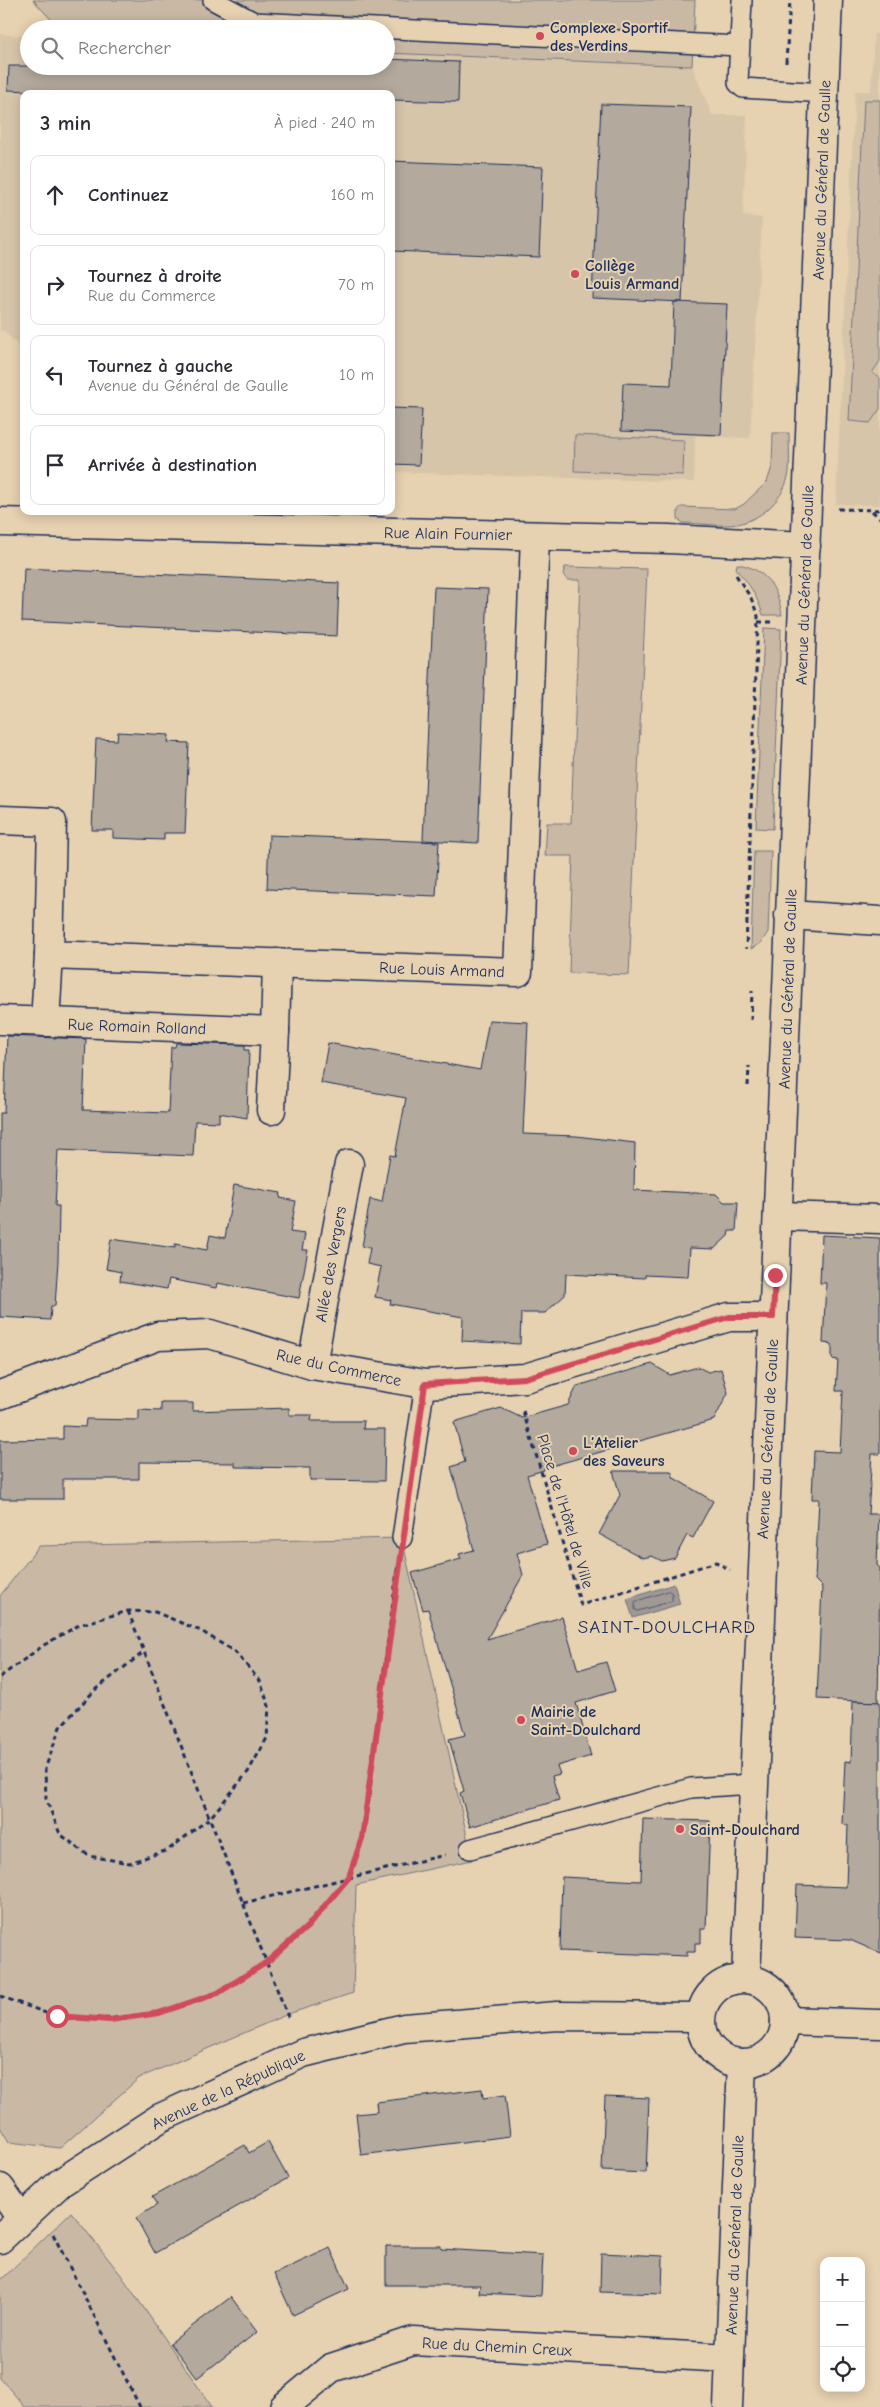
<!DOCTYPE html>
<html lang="fr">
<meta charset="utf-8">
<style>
body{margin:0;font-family:"Comic Neue",sans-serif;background:#f2f2f3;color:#2b2b33}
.controls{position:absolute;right:15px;bottom:15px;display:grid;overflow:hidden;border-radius:10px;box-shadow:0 2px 12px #0003}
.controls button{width:45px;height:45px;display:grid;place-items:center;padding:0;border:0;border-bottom:1px solid #e1e1e2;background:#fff;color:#2b2b33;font:25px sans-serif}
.stop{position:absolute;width:15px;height:15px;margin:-11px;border:4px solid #d1495b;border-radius:50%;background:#fff}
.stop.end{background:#d1495b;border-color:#fff;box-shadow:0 1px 5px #0008}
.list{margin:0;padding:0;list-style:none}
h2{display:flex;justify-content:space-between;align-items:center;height:65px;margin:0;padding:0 20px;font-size:21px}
h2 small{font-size:16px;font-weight:400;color:#7c7c81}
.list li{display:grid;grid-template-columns:32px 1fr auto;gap:15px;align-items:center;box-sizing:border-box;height:80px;margin:0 10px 10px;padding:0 10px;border:1px solid #e1e1e2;border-radius:10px}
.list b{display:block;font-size:19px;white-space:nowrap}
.list p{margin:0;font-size:16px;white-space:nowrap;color:#7c7c81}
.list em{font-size:16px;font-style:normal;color:#7c7c81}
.icon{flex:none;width:28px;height:28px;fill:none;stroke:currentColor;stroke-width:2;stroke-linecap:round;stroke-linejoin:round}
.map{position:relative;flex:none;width:880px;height:2407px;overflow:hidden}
.search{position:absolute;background:#fff;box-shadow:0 2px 12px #0003;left:20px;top:20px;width:375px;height:55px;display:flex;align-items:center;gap:12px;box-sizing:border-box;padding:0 18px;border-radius:28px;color:#7c7c81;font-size:19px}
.panel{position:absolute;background:#fff;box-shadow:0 2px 12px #0003;left:20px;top:90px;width:375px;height:425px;border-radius:10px}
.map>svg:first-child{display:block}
.built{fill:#d7c5aa}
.green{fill:#c9b9a4;stroke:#727481}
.water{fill:#a09994;stroke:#6b6f7e}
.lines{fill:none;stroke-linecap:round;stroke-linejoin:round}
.shore{stroke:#505974;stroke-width:1}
.building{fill:#b3a99c;stroke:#1b2f5e}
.lane-casing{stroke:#1b2f5e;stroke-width:22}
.street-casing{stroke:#1b2f5e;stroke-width:31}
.secondary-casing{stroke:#1b2f5e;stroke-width:31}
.path{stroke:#1b2f5e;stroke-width:3;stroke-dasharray:5 4;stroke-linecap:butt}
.lane{stroke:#e6d1b0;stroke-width:19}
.street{stroke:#e6d1b0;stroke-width:28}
.secondary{stroke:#e6d1b0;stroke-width:28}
.route{stroke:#d1495b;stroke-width:6}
.poi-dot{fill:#d1495b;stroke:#e6d1b0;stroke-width:2}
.labels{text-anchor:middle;stroke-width:4;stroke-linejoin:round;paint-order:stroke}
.poi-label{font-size:16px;font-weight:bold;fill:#1b2f5e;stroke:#e6d1b0;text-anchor:start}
.street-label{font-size:16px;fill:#1b2f5e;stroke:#e6d1b0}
.quarter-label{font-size:19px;letter-spacing:1px;fill:#1b2f5e;stroke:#e6d1b0}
</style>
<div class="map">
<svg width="880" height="2407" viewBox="0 0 880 2407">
<rect width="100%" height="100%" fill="#e6d1b0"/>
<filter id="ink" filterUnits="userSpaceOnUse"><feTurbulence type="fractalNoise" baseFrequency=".02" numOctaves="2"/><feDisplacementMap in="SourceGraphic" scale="10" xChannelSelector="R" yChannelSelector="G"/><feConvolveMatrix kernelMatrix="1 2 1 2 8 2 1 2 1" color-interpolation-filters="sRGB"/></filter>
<g filter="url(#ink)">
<g class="built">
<path d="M0 34 29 37V66H386V53L692 66 712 115H747L743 216 762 218 750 438 695 436 694 482 391 472V94H24V351L4 331 0 330Z"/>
<path d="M874 34H880V505L836 504 855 91H871Z"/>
</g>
<g class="green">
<path d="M33 0H695L692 66 386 53V29H60Z"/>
<path d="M864 100H880V361L872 373 880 378V409L870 423 849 421Z"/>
<path d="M773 433H789C789 445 790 459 789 472 785 498 763 519 737 524 720 527 700 523 683 523L678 519V510L681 507 735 509 744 504 767 482 772 467Z"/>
<path d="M575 435 684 440 683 475 574 471Z"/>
<path d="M737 564C765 568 778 588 782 615H763C758 598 749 582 736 570Z"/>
<path d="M565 567 647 569 629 975 569 973 573 856H545L547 823H571L580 580H567L563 574Z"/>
<path d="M764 628 781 629 773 829 756 828Z"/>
<path d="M754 851H771L768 932 761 943 751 949Z"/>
<path d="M402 1538 472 1860 356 1885 353 1993 288 2014 139 2078 60 2148 9 2142 0 2127V1596L39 1546Z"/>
<path d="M71 2212 121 2275 212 2407H25L0 2378V2281Z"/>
</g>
<path class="water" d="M674 1584 680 1604 633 1618 627 1599Z"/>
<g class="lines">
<path class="shore" d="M669 1591 672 1593V1601L638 1611 635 1610V1602Z"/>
</g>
<g class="building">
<path d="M386 59 459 62 458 102 391 100V94H89L8 90 9 66H386Z"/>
<path d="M601 104 691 107 682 302 592 298Z"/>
<path d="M391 161 543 167 539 257 391 251Z"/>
<path d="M674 302 727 304 721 435 621 431 623 383 671 385Z"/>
<path d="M391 408 422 409 419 465 391 464Z"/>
<path d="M24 568 339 583 337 636 22 621Z"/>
<path d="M434 587 488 589 478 843 423 840Z"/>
<path d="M118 732 169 735 168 742 189 743 185 833H164V840L113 838V830H92L96 739 117 740Z"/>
<path d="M269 835 439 842 436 896 267 889Z"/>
<path d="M489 1020 528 1022 523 1134 576 1136 635 1143 634 1190 716 1194 724 1202H738L736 1231H729L728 1236 714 1249 690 1248 688 1277 645 1275V1278L566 1274 565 1295 545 1313H521L520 1344 462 1341 463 1317 390 1304 391 1300 375 1297 381 1267 367 1264 370 1248 362 1247 370 1199 382 1202 390 1155 395 1156 406 1098 321 1083 328 1043 480 1070Z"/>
<path d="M7 1036 86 1039 83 1110 168 1113 171 1047H175L176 1043 245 1045V1050H249L247 1118 219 1113V1122L195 1121 193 1156 58 1150 55 1206H59L58 1261 55 1306H51L50 1320 0 1317V1113H4Z"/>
<path d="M234 1185 281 1193 280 1198 296 1201 290 1232 305 1234 302 1250H308L299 1298 217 1283 216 1288 169 1279 167 1289 120 1281 121 1272 106 1269 111 1239 175 1248V1244L207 1250 210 1235 225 1238Z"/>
<path d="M822 1235 880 1238V1454H872L868 1514H879L877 1565 880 1568 878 1702 817 1699 822 1587 815 1580 819 1499H812L814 1451 840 1452 843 1391H836L838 1360 832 1359V1344L823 1343 826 1283H820Z"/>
<path d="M652 1364 670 1375 698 1367 708 1372 721 1369 728 1393 714 1420 544 1468V1470L527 1475 547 1544 517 1553 523 1575 487 1639 562 1617 578 1670 606 1662 615 1691 576 1703 591 1756 557 1766 560 1774 552 1776 559 1800 470 1827 460 1793 464 1791 449 1739 465 1735 428 1609 423 1610 412 1573 461 1559 459 1554 474 1550 451 1467 465 1462 454 1422 501 1408 522 1418 568 1405 577 1386Z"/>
<path d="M161 1403H193V1411L289 1408V1415H312L311 1421H364L363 1429H385L384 1481 310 1480V1468L235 1467V1463L139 1462V1479H63V1499H0V1440L63 1439V1426L85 1427 86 1419 139 1420V1410L161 1411Z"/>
<path d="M613 1471H671L674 1478 713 1501 693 1538 687 1535 675 1558 662 1561 652 1556 643 1558 599 1534 620 1495Z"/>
<path d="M853 1701 880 1702V1953L850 1940 795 1938 797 1885 846 1887 848 1825 842 1824 845 1761 851 1762Z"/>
<path d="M643 1819 710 1821 706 1929H701V1943H695V1952H687V1956L560 1951 562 1877 641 1881Z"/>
<path d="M482 2089 483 2098 505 2095 510 2136 361 2155 356 2114 377 2112 376 2102Z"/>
<path d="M605 2096 649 2098 646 2173 602 2171Z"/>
<path d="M268 2142 288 2178 155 2253 136 2218 157 2205 152 2197 245 2145 249 2153Z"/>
<path d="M386 2246H441V2249L543 2255 541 2296 479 2293 480 2285H386Z"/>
<path d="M330 2248 349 2289 293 2315 274 2274Z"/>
<path d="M601 2253 663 2256 662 2294 600 2292Z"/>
<path d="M231 2297 257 2332 197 2378 170 2343Z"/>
</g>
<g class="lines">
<defs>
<g id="lane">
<path d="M213 0 254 22 739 46"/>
<path d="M742 0 738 83 743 88 825 93"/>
<path d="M402 1538 425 1384"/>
<path d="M470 1849 691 1788 753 1784"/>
</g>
<g id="street">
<path d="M0 522 669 539 806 546"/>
<path d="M0 820 52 822 49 955 518 972 535 536"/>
<path d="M789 915 880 921"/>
<path d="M0 1020 275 1031 277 963"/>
<path d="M45 1022 49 955"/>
<path d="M271 1110 275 1031"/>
<path d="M778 1216 880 1219"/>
<path d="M312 1365 349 1164"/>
<path d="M0 1395 158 1336 210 1334 312 1365 425 1384 525 1378 729 1317H773"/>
<path d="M746 1979 828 0"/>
<path d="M0 2188 21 2218"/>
<path d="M284 2407 331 2368 413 2341 729 2358"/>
<path d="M728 2407 742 2063"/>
</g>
<g id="secondary">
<circle cx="743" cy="2021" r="42"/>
<path d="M785 2021 880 2024"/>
<path d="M0 2239 60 2183 160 2118 303 2053 404 2028 557 2016 700 2017"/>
</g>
</defs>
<use href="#lane" class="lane-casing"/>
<use href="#street" class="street-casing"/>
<use href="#secondary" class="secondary-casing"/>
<g class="path">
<path d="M786 63 790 0"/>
<path d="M838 509 880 510"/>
<path d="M872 511 880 518"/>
<path d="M736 575 751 598 758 616 746 949"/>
<path d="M758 622H772"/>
<path d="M751 1020 752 991"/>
<path d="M748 1086 749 1066"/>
<path d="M523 1411 581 1605 716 1562 730 1570"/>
<path d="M128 1611 288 2017"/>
<path d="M0 1677 44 1645 79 1625 128 1611 155 1612 201 1631 235 1652 260 1681 269 1706 267 1738 248 1772 210 1818 168 1850 129 1863 89 1856 60 1834 46 1799 45 1769 60 1727 96 1689 144 1652"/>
<path d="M243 1903 445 1855"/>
<path d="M0 1996 57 2017 110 2019 159 2013 218 1993 267 1962 307 1927 349 1877 363 1837 398 1564"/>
<path d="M53 2234 140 2407"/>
</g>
<use href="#lane" class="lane"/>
<use href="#street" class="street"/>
<use href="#secondary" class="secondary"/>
</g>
</g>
<g class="lines" filter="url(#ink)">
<path class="route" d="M57 2016 110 2020 159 2013 218 1993 267 1962 307 1927 349 1877 362 1838 425 1384 525 1378 729 1317H773L775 1275"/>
</g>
<g class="poi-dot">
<circle cx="540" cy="36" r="5"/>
<circle cx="575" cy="274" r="5"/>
<circle cx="573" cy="1451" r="5"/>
<circle cx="521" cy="1720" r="5"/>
<circle cx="680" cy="1829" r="5"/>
</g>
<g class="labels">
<g class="poi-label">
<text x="550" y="33">Complexe Sportif<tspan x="550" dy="18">des Verdins</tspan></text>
<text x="585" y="271">Collège<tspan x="585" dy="18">Louis Armand</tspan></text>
<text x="583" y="1448">L’Atelier<tspan x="583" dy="18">des Saveurs</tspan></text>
<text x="531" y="1717">Mairie de<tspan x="531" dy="18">Saint-Doulchard</tspan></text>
<text x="690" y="1835">Saint-Doulchard</text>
</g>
<g class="street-label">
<text transform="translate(821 180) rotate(-88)" y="6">Avenue du Général de Gaulle</text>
<text transform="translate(448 533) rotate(1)" y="6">Rue Alain Fournier</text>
<text transform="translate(804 585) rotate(-88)" y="6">Avenue du Général de Gaulle</text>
<text transform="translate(442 969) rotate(2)" y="6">Rue Louis Armand</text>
<text transform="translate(787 989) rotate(-88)" y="6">Avenue du Général de Gaulle</text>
<text transform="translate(137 1026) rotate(2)" y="6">Rue Romain Rolland</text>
<text transform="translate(330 1264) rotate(-80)" y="6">Allée des Vergers</text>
<text transform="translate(339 1367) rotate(12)" y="6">Rue du Commerce</text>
<text transform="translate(767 1439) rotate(-87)" y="6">Avenue du Général de Gaulle</text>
<text transform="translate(566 1511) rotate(73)" y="6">Place de l'Hôtel de Ville</text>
<text transform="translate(228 2089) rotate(-25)" y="6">Avenue de la République</text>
<text transform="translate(734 2235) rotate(-88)" y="6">Avenue du Général de Gaulle</text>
<text transform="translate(497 2346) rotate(3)" y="6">Rue du Chemin Creux</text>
</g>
<g class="quarter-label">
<text x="667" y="1633">SAINT-DOULCHARD</text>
</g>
</g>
</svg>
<div class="controls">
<button>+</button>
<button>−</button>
<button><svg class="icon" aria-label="locate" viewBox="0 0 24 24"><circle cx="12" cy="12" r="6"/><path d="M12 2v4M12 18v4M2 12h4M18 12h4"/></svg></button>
</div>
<div class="stop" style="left:57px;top:2016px"></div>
<div class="stop end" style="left:775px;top:1275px"></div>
<div class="search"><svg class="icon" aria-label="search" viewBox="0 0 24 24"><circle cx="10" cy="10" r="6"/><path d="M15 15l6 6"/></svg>Rechercher</div>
<section class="panel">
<h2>3 min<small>À pied · 240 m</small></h2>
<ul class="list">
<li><svg class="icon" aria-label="ahead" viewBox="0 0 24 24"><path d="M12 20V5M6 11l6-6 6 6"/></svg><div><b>Continuez</b></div><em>160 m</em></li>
<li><svg class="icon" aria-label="right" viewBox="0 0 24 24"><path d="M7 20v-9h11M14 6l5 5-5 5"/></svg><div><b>Tournez à droite</b><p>Rue du Commerce</p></div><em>70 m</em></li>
<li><svg class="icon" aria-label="left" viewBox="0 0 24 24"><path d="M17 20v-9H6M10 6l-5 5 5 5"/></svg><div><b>Tournez à gauche</b><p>Avenue du Général de Gaulle</p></div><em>10 m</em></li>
<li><svg class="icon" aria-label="arrive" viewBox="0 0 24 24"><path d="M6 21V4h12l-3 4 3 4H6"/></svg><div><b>Arrivée à destination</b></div></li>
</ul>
</section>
</div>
